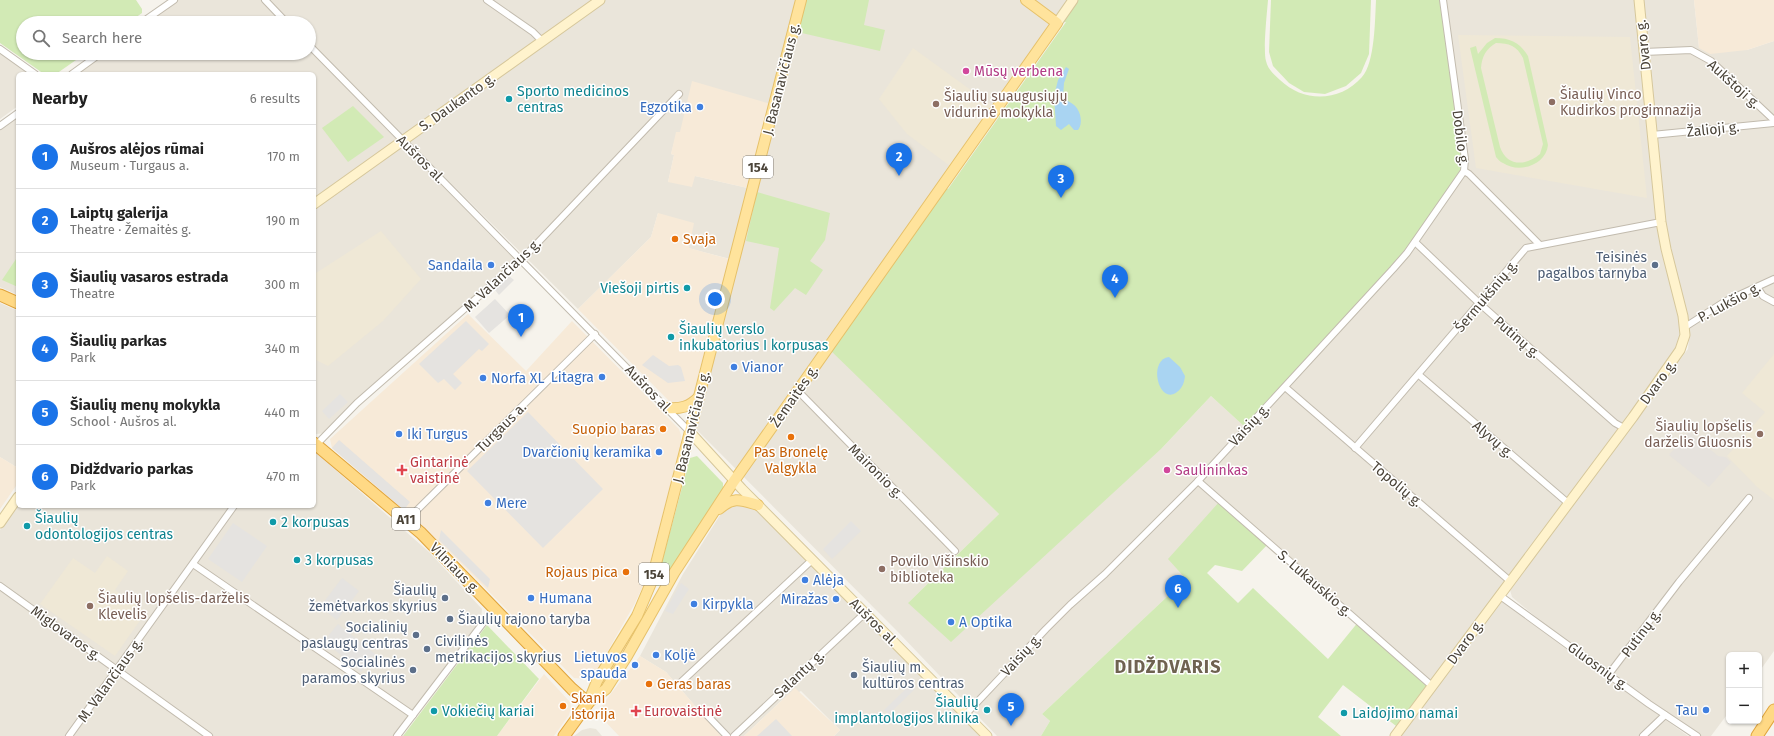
<!DOCTYPE html>
<meta charset="utf-8">
<style>
body{margin:0;font-family:"Fira Sans",sans-serif;background:#f2f2f2;color:#222}
.controls{position:absolute;right:12px;bottom:12px;display:grid;overflow:hidden;border-radius:6px;box-shadow:0 1px 3px #0004}
.controls button{width:36px;height:36px;display:grid;place-items:center;padding:0;border:0;border-bottom:1px solid #e0e0e0;background:#fff;color:#222;font:20px sans-serif}
.you{position:absolute;left:715px;top:299px;width:14px;height:14px;margin:-10px;border:3px solid #fff;border-radius:50%;background:#1a73e8;box-shadow:0 0 0 6px #1a73e833}
.badge{display:grid;place-items:center;width:26px;height:26px;border-radius:50%;background:#1a73e8;color:#fff;font-size:13px;font-weight:700}
.pin{position:absolute;translate:-50% -33px;filter:drop-shadow(0 1px 2px #0008)}
.pin::after{content:'';position:absolute;top:21px;width:14px;height:12px;background:inherit;clip-path:polygon(0 0,100% 0,50% 100%)}
.list{margin:0;padding:0;list-style:none}
h2{display:flex;justify-content:space-between;align-items:center;height:52px;margin:0;padding:0 16px;font-size:17px}
h2 small{font-size:13px;font-weight:400;color:#767676}
.list li{display:grid;grid-template-columns:26px 1fr auto;gap:12px;align-items:center;box-sizing:border-box;height:64px;padding:0 16px;border-top:1px solid #e0e0e0}
.list b{display:block;font-size:15px;white-space:nowrap}
.list p{margin:0;font-size:13px;white-space:nowrap;color:#767676}
.list em{font-size:13px;font-style:normal;color:#767676}
.icon{flex:none;width:22px;height:22px;fill:none;stroke:currentColor;stroke-width:2;stroke-linecap:round;stroke-linejoin:round}
.map{position:relative;flex:none;width:1774px;height:736px;overflow:hidden}
.search{position:absolute;background:#fff;box-shadow:0 1px 3px #0004;left:16px;top:16px;width:300px;height:44px;display:flex;align-items:center;gap:10px;box-sizing:border-box;padding:0 14px;border-radius:22px;color:#767676;font-size:15px}
.panel{position:absolute;background:#fff;box-shadow:0 1px 3px #0004;left:16px;top:72px;width:300px;height:436px;border-radius:6px}
.map>svg:first-child{display:block}
.residential{fill:#eae5da;fill-rule:evenodd}
.commercial{fill:#f7ead8}
.industrial{fill:#e6e2dd}
.education{fill:#efe8d6}
.green{fill:#d2eab5;fill-rule:evenodd}
.parking{fill:#e5e3e0}
.water{fill:#a9d4f2}
.lines{fill:none;stroke-linecap:round;stroke-linejoin:round}
.minor-casing{stroke:#c2bbae;stroke-width:8}
.secondary-casing{stroke:#d6c79b;stroke-width:11}
.primary-casing{stroke:#e6c16a;stroke-width:12}
.trunk-casing{stroke:#e0a43c;stroke-width:13}
.minor{stroke:#fff;stroke-width:6}
.secondary{stroke:#fff3cd;stroke-width:9}
.primary{stroke:#ffe39c;stroke-width:10}
.trunk{stroke:#ffd985;stroke-width:11}
.hotel-dot{fill:#d1479c;stroke:#fff;stroke-width:1.5}
.culture-dot{fill:#0f9aa8;stroke:#fff;stroke-width:1.5}
.education-dot{fill:#8d6e63;stroke:#fff;stroke-width:1.5}
.shop-dot{fill:#3f7fe0;stroke:#fff;stroke-width:1.5}
.food-dot{fill:#e8710a;stroke:#fff;stroke-width:1.5}
.service-dot{fill:#5c6f8a;stroke:#fff;stroke-width:1.5}
.health-dot{fill:#e0444e;stroke:#fff;stroke-width:1.5}
.labels{text-anchor:middle;stroke-width:3;stroke-linejoin:round;paint-order:stroke}
.shield{fill:#fff;stroke:#817c74;stroke-width:1}
.shield-label{font-size:13px;font-weight:bold;fill:#4b4439}
.street-label{font-size:14px;fill:#4b4439;stroke:#fff}
.hotel-label{font-size:14px;fill:#b23c85;stroke:#fff;text-anchor:start}
.culture-label{font-size:14px;fill:#0d838f;stroke:#fff;text-anchor:start}
.education-label{font-size:14px;fill:#785e54;stroke:#fff;text-anchor:start}
.shop-label{font-size:14px;fill:#366cbe;stroke:#fff;text-anchor:start}
.food-label{font-size:14px;fill:#c56008;stroke:#fff;text-anchor:start}
.service-label{font-size:14px;fill:#4e5e75;stroke:#fff;text-anchor:end}
.health-label{font-size:14px;fill:#be3a42;stroke:#fff;text-anchor:start}
.district-label{font-size:18px;font-weight:bold;letter-spacing:1px;fill:#6e6250;stroke:#fff}
</style>
<div class="map">
<svg width="1774" height="736" viewBox="0 0 1774 736">
<rect width="100%" height="100%" fill="#f6f3ec"/>
<g class="residential">
<path d="M172 0H1073L829 347 999 514 908 603 1162 448 1211 396 1246 428 1443 0H1639L1653 153 1684 343 1499 595 1566 642 1512 597 1510 590 1688 349 1690 327 1671 253 1665 220 1648 41 1643 0H1694L1699 48 1747 50 1774 41V651L1759 672V655H1729V712L1711 736H1697L1666 715 1663 718 1688 736H1395L1432 686 1220 501 1186 579 1042 714 1050 721 1041 736H997L899 633 692 425 734 260 688 248 658 213 651 237 578 309 402 135 314 198V74H72L101 53H309V23H141ZM677 132 680 133 752 189 695 176 668 182 674 155 671 154Z"/>
<path d="M0 53 28 74H18V106L0 119Z"/>
<path d="M18 113V295L0 287V126Z"/>
<path d="M403 141 521 259 328 433 316 434 314 433V204Z"/>
<path d="M0 303 18 311V468L0 457Z"/>
<path d="M314 451 429 552 482 609 481 619 393 736H0V530L18 504V506H314Z"/>
<path d="M736 503 753 506 983 736H834L840 730 801 691 782 700 744 736H721L666 672 640 656 683 574 722 512Z"/>
<path d="M590 728 596 729 602 736H574L582 730Z"/>
</g>
<g class="commercial">
<path d="M1694 0H1774V41L1747 50 1710 54 1699 48Z"/>
<path d="M692 81 774 105 752 189 695 176 692 187 668 182 674 155 671 154 676 132H680Z"/>
<path d="M658 213 694 223 689 248 729 259 692 399 676 405 670 402 578 309 651 237Z"/>
<path d="M468 314 526 371 572 321 679 429 681 435V444L645 582 634 605 594 675 589 679 574 678 440 542 332 448 330 439Z"/>
<path d="M0 457 18 468V483L0 509Z"/>
<path d="M640 656 666 672 721 736H619L602 718 600 708Z"/>
<path d="M544 674 570 702 571 708 569 715 554 736H497Z"/>
<path d="M795 688 840 730 834 736H744Z"/>
</g>
<path class="industrial" d="M1689 432 1701 443 1704 441 1708 444 1706 446 1718 456 1725 457 1731 462 1709 487 1669 455Z"/>
<g class="education">
<path d="M1458 35 1630 37 1647 198 1476 168Z"/>
<path d="M913 48 997 109 954 169 907 134 879 99Z"/>
<path d="M381 231 421 279 383 321 328 366 314 359V271L316 273Z"/>
<path d="M1774 354V500L1757 487 1727 456 1765 412 1742 393Z"/>
<path d="M107 556 128 571 115 590 146 612 115 656 40 604 73 558 95 573Z"/>
</g>
<g class="green">
<path d="M0 0H136L142 9V13L128 23H23V53H86L56 74H44L0 43Z"/>
<path d="M801 0H869L864 25 885 30 880 51 793 31Z"/>
<path d="M1073 0H1268C1267 13 1263 51 1266 61 1268 70 1274 74 1280 80 1304 103 1340 102 1362 77 1375 63 1375 19 1376 0H1443L1465 166 1407 253 1246 428 1211 396 1162 448 951 642 908 603 999 514 828 348 942 187 948 189 1066 22 1057 23Z"/>
<path d="M1271 0H1371L1369 54 1361 73 1346 86 1325 94 1304 92 1289 83 1273 66 1269 52Z"/>
<path d="M1495 38C1511 38 1520 43 1528 56L1548 145C1546 165 1519 174 1503 163 1500 162 1498 159 1496 157L1470 48 1476 46 1478 54 1487 43ZM1496 43C1509 43 1517 46 1523 58L1543 144 1540 154C1526 166 1507 167 1500 147L1481 68C1482 56 1486 49 1496 43Z"/>
<path d="M353 106 384 137 348 162 322 128Z"/>
<path d="M757 192 830 213 825 240 810 261 823 270 806 295 795 288 774 311 770 308 779 248 746 241Z"/>
<path d="M18 256V287L2 280Z"/>
<path d="M697 456 723 483V489L662 582 659 586H656V584L690 458Z"/>
<path d="M1220 501 1269 543 1242 571 1215 565 1207 573 1238 603 1253 588 1328 659 1359 621 1432 686 1400 729 1343 685 1318 717 1341 736H1041L1050 721 1042 714 1186 579 1168 559Z"/>
<path d="M487 625 539 679 497 736H403Z"/>
</g>
<g class="parking">
<path d="M509 276 514 280 499 295 495 290Z"/>
<path d="M495 299 510 315 489 333 475 317Z"/>
<path d="M466 321 489 344 482 351 479 349 453 374 462 383 455 390 444 379 438 383 419 364Z"/>
<path d="M653 355 669 366 678 365 681 367 685 381 668 383 642 365Z"/>
<path d="M340 394 348 402 329 419 322 411Z"/>
<path d="M528 412 603 489 543 548 467 471Z"/>
<path d="M339 440 410 502 404 510 332 448Z"/>
<path d="M851 521 861 531 832 559 823 549Z"/>
<path d="M233 523 267 546 242 582 208 559Z"/>
<path d="M441 530 490 579 488 588 439 540Z"/>
<path d="M342 578 359 591 337 620 320 607Z"/>
<path d="M681 583 689 589 673 614 665 611Z"/>
<path d="M338 624 375 654 361 672 324 641Z"/>
<path d="M910 685 915 689 889 714 884 710Z"/>
<path d="M776 719 792 736H757Z"/>
</g>
<g class="water">
<path d="M1066 67 1069 69 1064 83 1063 97C1066 101 1072 102 1076 107 1081 113 1083 124 1078 130H1074L1069 124 1061 130 1056 126 1054 96 1058 80Z"/>
<path d="M1169 357 1180 367 1185 376C1184 383 1183 387 1177 392 1159 406 1147 360 1169 357Z"/>
</g>
<g class="lines">
<defs>
<g id="minor">
<path d="M265 0 287 23"/>
<path d="M487 0 533 32 542 41"/>
<path d="M141 23 174 0"/>
<path d="M309 45 690 432"/>
<path d="M0 49 35 74"/>
<path d="M1644 52 1691 50 1711 61 1774 120"/>
<path d="M72 74 101 53"/>
<path d="M0 126 18 113"/>
<path d="M1652 135 1774 123"/>
<path d="M1464 171 1469 174 1540 245"/>
<path d="M1415 242 1479 303 1615 423 1624 428"/>
<path d="M1757 287 1763 296 1774 302"/>
<path d="M1685 327 1724 302 1774 279"/>
<path d="M1419 375 1568 503"/>
<path d="M1285 387 1510 581"/>
<path d="M798 391 955 551"/>
<path d="M316 445 357 403 527 254 679 94"/>
<path d="M1355 448 1526 248 1661 222"/>
<path d="M1198 481 1432 686"/>
<path d="M407 520 595 334"/>
<path d="M193 564 413 715"/>
<path d="M0 586 209 736"/>
<path d="M1499 595 1649 704 1697 736"/>
<path d="M1609 674 1679 582 1749 498"/>
<path d="M679 684 812 560"/>
<path d="M703 711 727 736"/>
<path d="M966 714 1046 629 1070 605 1105 574 1198 481 1393 269 1407 253 1464 171 1465 159 1443 0"/>
<path d="M69 736 234 506"/>
<path d="M397 736 483 623 496 610"/>
<path d="M734 736 865 613"/>
<path d="M1643 736 1665 715"/>
</g>
<g id="secondary">
<path d="M1057 23 1073 0"/>
<path d="M314 204 600 0"/>
<path d="M690 432 742 489 987 736"/>
<path d="M0 523 18 497"/>
<path d="M1395 736 1633 417 1680 350 1685 335 1683 316 1666 249 1661 222 1639 0"/>
</g>
<g id="primary">
<path d="M667 408C681 409 689 407 699 397"/>
<path d="M719 509C734 496 741 500 758 505"/>
<path d="M589 701 597 681 637 616 651 583 801 0"/>
<path d="M588 703 606 689 627 656 674 573 734 481 1057 23 1026 0"/>
</g>
<g id="trunk">
<path d="M0 295 18 303"/>
<path d="M314 443 421 533 572 689 588 703 564 736"/>
<path d="M1757 736 1774 710"/>
</g>
</defs>
<use href="#minor" class="minor-casing"/>
<use href="#secondary" class="secondary-casing"/>
<use href="#primary" class="primary-casing"/>
<use href="#trunk" class="trunk-casing"/>
<use href="#minor" class="minor"/>
<use href="#secondary" class="secondary"/>
<use href="#primary" class="primary"/>
<use href="#trunk" class="trunk"/>
</g>
<g class="hotel-dot">
<circle cx="966" cy="71" r="4"/>
<circle cx="1167" cy="470" r="4"/>
</g>
<g class="culture-dot">
<circle cx="509" cy="99" r="4"/>
<circle cx="687" cy="288" r="4"/>
<circle cx="671" cy="337" r="4"/>
<circle cx="273" cy="522" r="4"/>
<circle cx="27" cy="526" r="4"/>
<circle cx="297" cy="560" r="4"/>
<circle cx="987" cy="710" r="4"/>
<circle cx="434" cy="711" r="4"/>
<circle cx="1344" cy="713" r="4"/>
</g>
<g class="education-dot">
<circle cx="1552" cy="102" r="4"/>
<circle cx="936" cy="104" r="4"/>
<circle cx="1760" cy="434" r="4"/>
<circle cx="882" cy="569" r="4"/>
<circle cx="90" cy="606" r="4"/>
</g>
<g class="shop-dot">
<circle cx="700" cy="107" r="4"/>
<circle cx="491" cy="265" r="4"/>
<circle cx="734" cy="367" r="4"/>
<circle cx="602" cy="377" r="4"/>
<circle cx="483" cy="378" r="4"/>
<circle cx="399" cy="434" r="4"/>
<circle cx="659" cy="452" r="4"/>
<circle cx="488" cy="503" r="4"/>
<circle cx="805" cy="580" r="4"/>
<circle cx="531" cy="598" r="4"/>
<circle cx="836" cy="599" r="4"/>
<circle cx="694" cy="604" r="4"/>
<circle cx="951" cy="622" r="4"/>
<circle cx="656" cy="655" r="4"/>
<circle cx="635" cy="665" r="4"/>
<circle cx="1706" cy="710" r="4"/>
</g>
<g class="food-dot">
<circle cx="675" cy="239" r="4"/>
<circle cx="663" cy="429" r="4"/>
<circle cx="791" cy="437" r="4"/>
<circle cx="626" cy="572" r="4"/>
<circle cx="649" cy="684" r="4"/>
<circle cx="563" cy="706" r="4"/>
</g>
<g class="service-dot">
<circle cx="1655" cy="265" r="4"/>
<circle cx="445" cy="598" r="4"/>
<circle cx="450" cy="619" r="4"/>
<circle cx="416" cy="635" r="4"/>
<circle cx="427" cy="649" r="4"/>
<circle cx="413" cy="670" r="4"/>
<circle cx="854" cy="675" r="4"/>
</g>
<g class="health-dot">
<path d="M400 464h4v4h4v4h-4v4h-4v-4h-4v-4h4z"/>
<path d="M634 705h4v4h4v4h-4v4h-4v-4h-4v-4h4z"/>
</g>
<g class="labels">
<g class="shield">
<rect x="743" y="156" width="30" height="22" rx="3"/>
<rect x="392" y="508" width="28" height="22" rx="3"/>
<rect x="639" y="563" width="30" height="22" rx="3"/>
</g>
<g class="shield-label">
<text x="758" y="172">154</text>
<text x="406" y="524">A11</text>
<text x="654" y="579">154</text>
</g>
<g class="street-label">
<text transform="translate(1643 45) rotate(-96)" y="5">Dvaro g.</text>
<text transform="translate(781 79) rotate(-76)" y="5">J. Basanavičiaus g.</text>
<text transform="translate(1734 84) rotate(42)" y="5">Aukštoji g.</text>
<text transform="translate(457 102) rotate(-35)" y="5">S. Daukanto g.</text>
<text transform="translate(1713 129) rotate(-6)" y="5">Žalioji g.</text>
<text transform="translate(1461 138) rotate(83)" y="5">Dobilo g.</text>
<text transform="translate(421 159) rotate(45)" y="5">Aušros al.</text>
<text transform="translate(502 275) rotate(-43)" y="5">M. Valančiaus g.</text>
<text transform="translate(1486 296) rotate(-50)" y="5">Šermukšnių g.</text>
<text transform="translate(1729 302) rotate(-28)" y="5">P. Lukšio g.</text>
<text transform="translate(1517 337) rotate(41)" y="5">Putinų g.</text>
<text transform="translate(1658 382) rotate(-54)" y="5">Dvaro g.</text>
<text transform="translate(649 389) rotate(46)" y="5">Aušros al.</text>
<text transform="translate(794 396) rotate(-55)" y="5">Žemaitės g.</text>
<text transform="translate(1249 425) rotate(-47)" y="5">Vaisių g.</text>
<text transform="translate(501 427) rotate(-45)" y="5">Turgaus a.</text>
<text transform="translate(691 427) rotate(-76)" y="5">J. Basanavičiaus g.</text>
<text transform="translate(1493 439) rotate(41)" y="5">Alyvų g.</text>
<text transform="translate(876 471) rotate(45)" y="5">Maironio g.</text>
<text transform="translate(1397 484) rotate(40)" y="5">Topolių g.</text>
<text transform="translate(455 568) rotate(46)" y="5">Vilniaus g.</text>
<text transform="translate(1315 583) rotate(41)" y="5">S. Lukauskio g.</text>
<text transform="translate(874 622) rotate(45)" y="5">Aušros al.</text>
<text transform="translate(66 633) rotate(36)" y="5">Miglovaros g.</text>
<text transform="translate(1641 633) rotate(-53)" y="5">Putinų g.</text>
<text transform="translate(1465 642) rotate(-54)" y="5">Dvaro g.</text>
<text transform="translate(1021 655) rotate(-47)" y="5">Vaisių g.</text>
<text transform="translate(1598 666) rotate(36)" y="5">Gluosnių g.</text>
<text transform="translate(799 674) rotate(-43)" y="5">Salantų g.</text>
<text transform="translate(110 680) rotate(-54)" y="5">M. Valančiaus g.</text>
</g>
<g class="hotel-label">
<text x="974" y="76">Mūsų verbena</text>
<text x="1175" y="475">Saulininkas</text>
</g>
<g class="culture-label">
<text x="517" y="96">Sporto medicinos<tspan x="517" dy="16">centras</tspan></text>
<text x="679" y="293" text-anchor="end">Viešoji pirtis</text>
<text x="679" y="334">Šiaulių verslo<tspan x="679" dy="16">inkubatorius I korpusas</tspan></text>
<text x="35" y="523">Šiaulių<tspan x="35" dy="16">odontologijos centras</tspan></text>
<text x="281" y="527">2 korpusas</text>
<text x="305" y="565">3 korpusas</text>
<text x="979" y="707" text-anchor="end">Šiaulių<tspan x="979" dy="16">implantologijos klinika</tspan></text>
<text x="442" y="716">Vokiečių kariai</text>
<text x="1352" y="718">Laidojimo namai</text>
</g>
<g class="education-label">
<text x="1560" y="99">Šiaulių Vinco<tspan x="1560" dy="16">Kudirkos progimnazija</tspan></text>
<text x="944" y="101">Šiaulių suaugusiųjų<tspan x="944" dy="16">vidurinė mokykla</tspan></text>
<text x="1752" y="431" text-anchor="end">Šiaulių lopšelis<tspan x="1752" dy="16">darželis Gluosnis</tspan></text>
<text x="890" y="566">Povilo Višinskio<tspan x="890" dy="16">biblioteka</tspan></text>
<text x="98" y="603">Šiaulių lopšelis-darželis<tspan x="98" dy="16">Klevelis</tspan></text>
</g>
<g class="shop-label">
<text x="692" y="112" text-anchor="end">Egzotika</text>
<text x="483" y="270" text-anchor="end">Sandaila</text>
<text x="742" y="372">Vianor</text>
<text x="594" y="382" text-anchor="end">Litagra</text>
<text x="491" y="383">Norfa XL</text>
<text x="407" y="439">Iki Turgus</text>
<text x="651" y="457" text-anchor="end">Dvarčionių keramika</text>
<text x="496" y="508">Mere</text>
<text x="813" y="585">Alėja</text>
<text x="539" y="603">Humana</text>
<text x="828" y="604" text-anchor="end">Miražas</text>
<text x="702" y="609">Kirpykla</text>
<text x="959" y="627">A Optika</text>
<text x="664" y="660">Koljė</text>
<text x="627" y="662" text-anchor="end">Lietuvos<tspan x="627" dy="16">spauda</tspan></text>
<text x="1698" y="715" text-anchor="end">Tau</text>
</g>
<g class="food-label">
<text x="683" y="244">Svaja</text>
<text x="655" y="434" text-anchor="end">Suopio baras</text>
<text x="791" y="457" text-anchor="middle">Pas Bronelę<tspan x="791" dy="16">Valgykla</tspan></text>
<text x="618" y="577" text-anchor="end">Rojaus pica</text>
<text x="657" y="689">Geras baras</text>
<text x="571" y="703">Skani<tspan x="571" dy="16">istorija</tspan></text>
</g>
<g class="service-label">
<text x="1647" y="262">Teisinės<tspan x="1647" dy="16">pagalbos tarnyba</tspan></text>
<text x="437" y="595">Šiaulių<tspan x="437" dy="16">žemėtvarkos skyrius</tspan></text>
<text x="458" y="624" text-anchor="start">Šiaulių rajono taryba</text>
<text x="408" y="632">Socialinių<tspan x="408" dy="16">paslaugų centras</tspan></text>
<text x="435" y="646" text-anchor="start">Civilinės<tspan x="435" dy="16">metrikacijos skyrius</tspan></text>
<text x="405" y="667">Socialinės<tspan x="405" dy="16">paramos skyrius</tspan></text>
<text x="862" y="672" text-anchor="start">Šiaulių m.<tspan x="862" dy="16">kultūros centras</tspan></text>
</g>
<g class="health-label">
<text x="410" y="467">Gintarinė<tspan x="410" dy="16">vaistinė</tspan></text>
<text x="644" y="716">Eurovaistinė</text>
</g>
<g class="district-label">
<text x="1168" y="673">DIDŽDVARIS</text>
</g>
</g>
</svg>
<div class="controls">
<button>+</button>
<button>−</button>
</div>
<div class="you"></div>
<div class="pin badge" style="left:521px;top:337px">1</div>
<div class="pin badge" style="left:899px;top:176px">2</div>
<div class="pin badge" style="left:1061px;top:198px">3</div>
<div class="pin badge" style="left:1115px;top:298px">4</div>
<div class="pin badge" style="left:1011px;top:726px">5</div>
<div class="pin badge" style="left:1178px;top:608px">6</div>
<div class="search"><svg class="icon" aria-label="search" viewBox="0 0 24 24"><circle cx="10" cy="10" r="6"/><path d="M15 15l6 6"/></svg>Search here</div>
<section class="panel">
<h2>Nearby<small>6 results</small></h2>
<ul class="list">
<li><span class="badge">1</span><div><b>Aušros alėjos rūmai</b><p>Museum · Turgaus a.</p></div><em>170 m</em></li>
<li><span class="badge">2</span><div><b>Laiptų galerija</b><p>Theatre · Žemaitės g.</p></div><em>190 m</em></li>
<li><span class="badge">3</span><div><b>Šiaulių vasaros estrada</b><p>Theatre</p></div><em>300 m</em></li>
<li><span class="badge">4</span><div><b>Šiaulių parkas</b><p>Park</p></div><em>340 m</em></li>
<li><span class="badge">5</span><div><b>Šiaulių menų mokykla</b><p>School · Aušros al.</p></div><em>440 m</em></li>
<li><span class="badge">6</span><div><b>Didždvario parkas</b><p>Park</p></div><em>470 m</em></li>
</ul>
</section>
</div>
